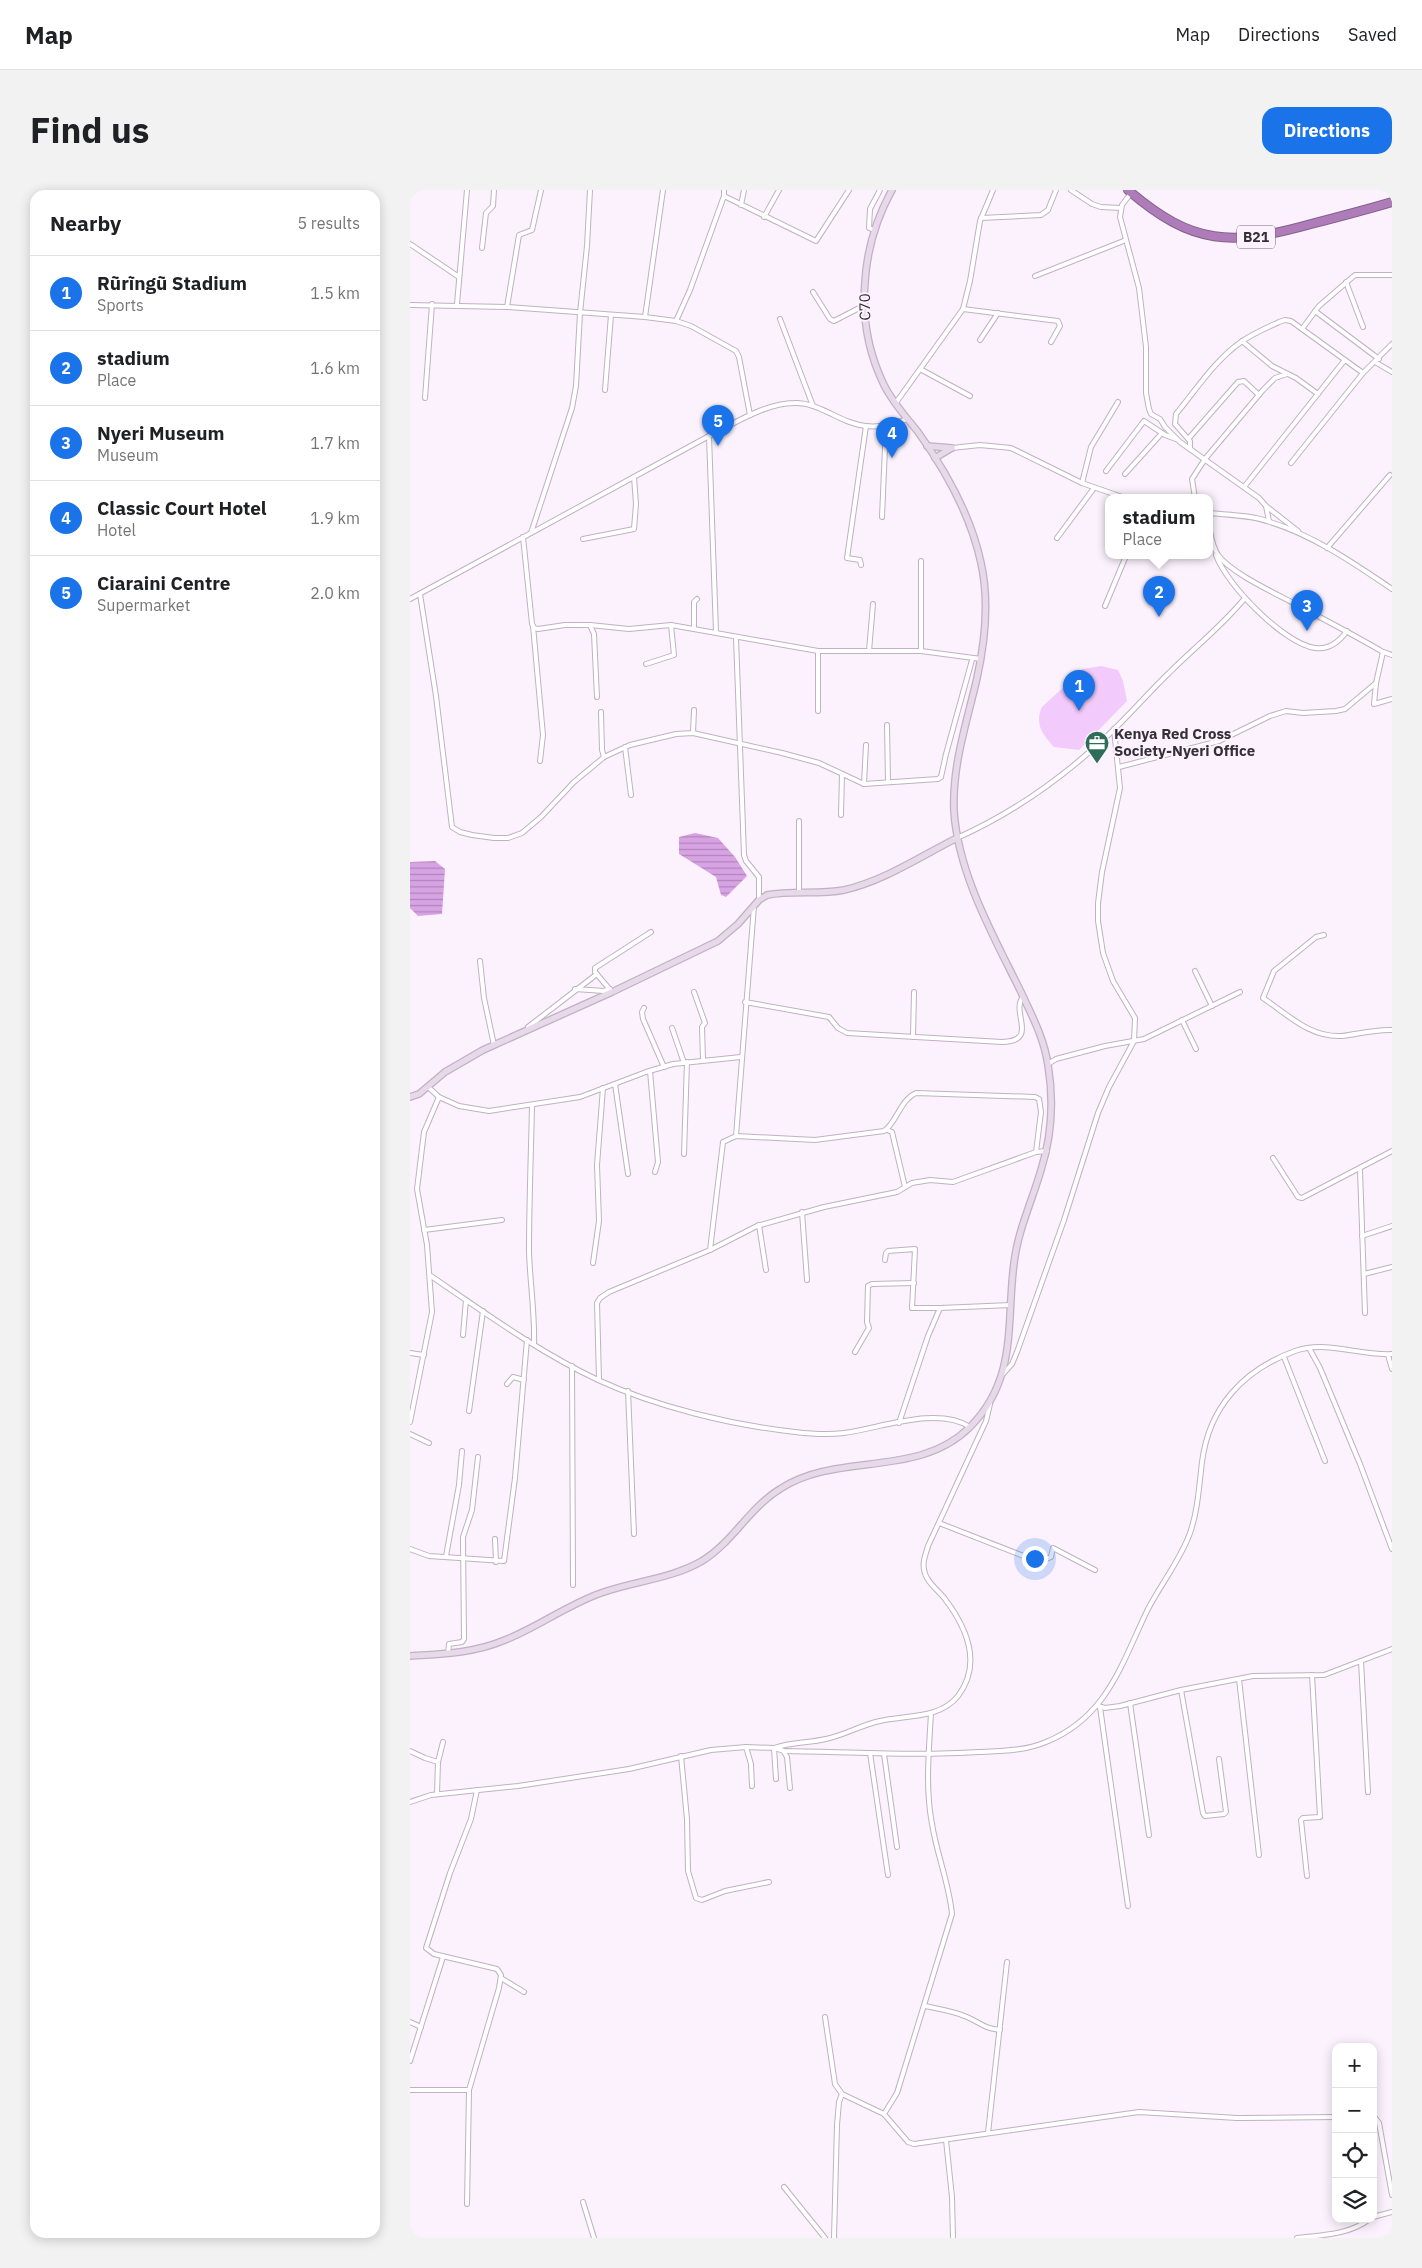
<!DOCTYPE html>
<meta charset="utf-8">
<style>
body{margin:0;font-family:"IBM Plex Sans",sans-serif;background:#f2f2f2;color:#202124}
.controls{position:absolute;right:15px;bottom:15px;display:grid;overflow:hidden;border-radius:10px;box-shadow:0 2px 12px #0003}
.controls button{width:45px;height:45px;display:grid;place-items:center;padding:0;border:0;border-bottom:1px solid #e0e0e0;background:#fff;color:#202124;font:25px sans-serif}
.you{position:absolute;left:624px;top:1368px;width:18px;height:18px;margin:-12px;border:4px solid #fff;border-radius:50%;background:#1a73e8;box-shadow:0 0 0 8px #1a73e833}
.badge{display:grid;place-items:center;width:32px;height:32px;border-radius:50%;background:#1a73e8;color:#fff;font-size:16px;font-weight:700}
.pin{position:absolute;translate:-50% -41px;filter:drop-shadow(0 1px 2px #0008)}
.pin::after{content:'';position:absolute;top:26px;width:18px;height:15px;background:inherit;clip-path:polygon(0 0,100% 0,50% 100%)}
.popup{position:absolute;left:695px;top:304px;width:108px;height:65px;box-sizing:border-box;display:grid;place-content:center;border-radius:10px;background:#fff;filter:drop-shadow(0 1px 4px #0005);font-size:16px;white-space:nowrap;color:#757577}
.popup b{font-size:19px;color:#202124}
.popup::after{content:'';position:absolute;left:50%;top:100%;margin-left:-10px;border:10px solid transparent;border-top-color:#fff}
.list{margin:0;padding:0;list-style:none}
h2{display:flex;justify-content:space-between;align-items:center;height:65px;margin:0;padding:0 20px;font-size:21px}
h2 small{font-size:16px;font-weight:400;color:#757577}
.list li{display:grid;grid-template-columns:32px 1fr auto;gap:15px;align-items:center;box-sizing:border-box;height:75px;padding:0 20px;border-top:1px solid #e0e0e0}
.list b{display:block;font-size:19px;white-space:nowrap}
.list p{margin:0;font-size:16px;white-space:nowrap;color:#757577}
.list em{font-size:16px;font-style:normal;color:#757577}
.icon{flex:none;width:28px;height:28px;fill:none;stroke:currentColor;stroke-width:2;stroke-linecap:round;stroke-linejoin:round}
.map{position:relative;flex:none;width:982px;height:2048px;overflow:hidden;border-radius:15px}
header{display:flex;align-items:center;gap:30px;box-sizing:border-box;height:70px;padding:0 25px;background:#fff;border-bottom:1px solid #e0e0e0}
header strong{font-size:24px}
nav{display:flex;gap:28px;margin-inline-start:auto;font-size:18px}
.intro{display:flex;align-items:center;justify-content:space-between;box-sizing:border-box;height:120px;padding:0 30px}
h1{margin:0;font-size:35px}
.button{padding:12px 22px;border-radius:15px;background:#1a73e8;color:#fff;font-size:18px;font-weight:700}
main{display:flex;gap:30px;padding:0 30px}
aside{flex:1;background:#fff;border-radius:15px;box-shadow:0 2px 12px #0003}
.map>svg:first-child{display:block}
.pitch{fill:#f2cafb}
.water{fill:url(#water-rules)}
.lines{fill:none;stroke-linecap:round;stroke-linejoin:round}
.street-casing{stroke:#c0b1c3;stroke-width:6}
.secondary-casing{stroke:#c0b1c3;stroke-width:8}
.highway-casing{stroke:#84618b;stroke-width:10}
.street{stroke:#fff;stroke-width:4}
.secondary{stroke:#e7d8ea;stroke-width:5.5}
.highway{stroke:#ae7cb9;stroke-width:8}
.labels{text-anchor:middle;stroke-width:4;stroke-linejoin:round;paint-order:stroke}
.shield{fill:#fbf2fd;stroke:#706a72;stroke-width:1}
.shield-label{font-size:14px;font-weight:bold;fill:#352f36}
.street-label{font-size:15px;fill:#352f36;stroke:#fbf2fd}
.poi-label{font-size:15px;font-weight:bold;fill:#352f36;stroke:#fbf2fd;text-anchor:start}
</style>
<header>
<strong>Map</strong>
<nav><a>Map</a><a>Directions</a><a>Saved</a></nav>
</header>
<div class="intro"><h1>Find us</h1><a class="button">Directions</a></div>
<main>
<aside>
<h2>Nearby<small>5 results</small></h2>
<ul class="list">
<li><span class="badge">1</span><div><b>Rũrĩngũ Stadium</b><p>Sports</p></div><em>1.5 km</em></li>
<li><span class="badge">2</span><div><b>stadium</b><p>Place</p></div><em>1.6 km</em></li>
<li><span class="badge">3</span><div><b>Nyeri Museum</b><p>Museum</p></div><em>1.7 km</em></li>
<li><span class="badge">4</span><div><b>Classic Court Hotel</b><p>Hotel</p></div><em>1.9 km</em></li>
<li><span class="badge">5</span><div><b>Ciaraini Centre</b><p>Supermarket</p></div><em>2.0 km</em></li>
</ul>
</aside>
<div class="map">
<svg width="982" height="2048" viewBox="0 0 982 2048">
<defs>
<pattern id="water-rules" width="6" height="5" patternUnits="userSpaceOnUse" patternTransform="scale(1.25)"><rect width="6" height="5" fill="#d8a3e4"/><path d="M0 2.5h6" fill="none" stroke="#b085ba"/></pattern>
</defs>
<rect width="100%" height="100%" fill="#fbf2fd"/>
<path class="pitch" d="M691 476 708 480 713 491 717 511 669 560 644 557C633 545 624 534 632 517L673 479Z"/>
<g class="water">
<path d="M285 643 308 648 325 667 337 686 316 707 311 705 306 687 269 664V647Z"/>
<path d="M25 671 35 679 32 724 8 726 0 718V672Z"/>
</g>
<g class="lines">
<defs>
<g id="street">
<path d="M661 0 682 14 691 17 711 18"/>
<path d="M721 3 712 15 710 27 729 98 736 157V203L739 219 741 224 750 229 755 237 770 252 849 308 856 316 859 331"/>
<path d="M314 6 406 51 439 0"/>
<path d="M331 15 334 0"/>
<path d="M354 27 369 0"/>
<path d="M571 28 631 25 638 20 646 0"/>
<path d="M464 40 459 38 460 19 470 0"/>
<path d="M0 54 49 87"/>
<path d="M72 58 76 23 83 16 84 0"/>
<path d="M625 86 716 50"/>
<path d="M936 92 953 137"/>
<path d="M403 102 420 129 424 131 453 116"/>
<path d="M47 114 57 0"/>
<path d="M0 115 97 117 235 127 266 131 281 136 326 161 329 167 340 225"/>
<path d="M97 117 109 45 122 40 131 0"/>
<path d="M553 119 648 131 650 136 641 152"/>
<path d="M905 121 969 169"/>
<path d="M235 127 253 0"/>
<path d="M370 129 403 216"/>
<path d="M266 131 280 100 314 6V0"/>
<path d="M892 139 909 116 945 85H982"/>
<path d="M570 150 588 123"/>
<path d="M832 151 862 176 886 188 908 204"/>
<path d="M965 172 982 182"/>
<path d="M510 179 560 206"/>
<path d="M195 200 201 125"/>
<path d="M15 208 22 114"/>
<path d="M485 214 553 119 560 91 570 31 583 0"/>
<path d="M299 246 306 442"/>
<path d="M779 248 828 192 834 191 849 205"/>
<path d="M542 258 570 255 601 258 672 293 715 308"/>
<path d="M780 259V251L765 234 766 224C786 200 805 170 831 152 842 144 856 138 869 132L875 130 881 131 953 183 982 154"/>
<path d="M881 273 953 183"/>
<path d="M696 281 734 231 755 245 766 249"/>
<path d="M715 284 752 243"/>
<path d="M672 293 681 257 708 212"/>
<path d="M834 297 934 171"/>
<path d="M785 308 782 289 795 269 853 200 865 188 877 184"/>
<path d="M856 316 888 341"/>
<path d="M799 323C819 325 841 325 860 332 903 345 945 374 982 399"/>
<path d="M472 327 476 235"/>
<path d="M799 336C801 346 802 356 808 365 822 384 867 404 889 416 917 431 946 446 973 462L982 465"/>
<path d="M121 343 162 218 166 196 170 123 177 56 180 0"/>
<path d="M113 347 122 434 124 438 128 439 155 435H180L219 439 261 435 408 461H511L571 469"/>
<path d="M647 348 684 298"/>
<path d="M173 349 224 339 226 314 224 287"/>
<path d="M917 358 980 285"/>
<path d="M806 365C816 394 874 454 905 458 919 460 929 452 937 441"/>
<path d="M451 375 450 370 437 368 456 236"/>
<path d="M10 404 26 506 42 637 50 642 62 645 84 648H98L112 643 131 627 164 592 194 567 220 555 266 544 283 543 372 563 409 573 454 594 528 589 531 587 536 564 562 470"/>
<path d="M0 409 299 246C323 234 356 213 384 213 410 212 431 234 456 236 470 238 485 233 498 229"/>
<path d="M695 416 716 366"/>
<path d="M180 435 184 444 187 507"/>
<path d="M123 436 133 545 130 571"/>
<path d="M284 438V412L287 409"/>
<path d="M326 448 334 665 336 671 349 687V710"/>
<path d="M459 461 463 414"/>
<path d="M511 461V371"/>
<path d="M236 474 264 465 261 435"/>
<path d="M966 493 964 514 982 509"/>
<path d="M408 521V461"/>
<path d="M191 522 192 560 194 567"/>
<path d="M477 535 478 592"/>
<path d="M283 543 284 520"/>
<path d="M215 557 221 605"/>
<path d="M709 577 809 551 860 526 876 521 893 523 926 521 935 519 966 493 973 462"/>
<path d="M454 594 456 555"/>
<path d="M431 625 432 584"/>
<path d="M547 648C601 624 651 589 695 548 717 528 737 504 759 483 784 458 812 436 835 408"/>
<path d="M389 703V631"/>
<path d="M914 745 906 747 864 781 853 808C877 824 900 848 932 846 948 844 966 839 982 840"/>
<path d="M70 771 74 808 84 855"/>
<path d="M785 781 802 816"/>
<path d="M165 799 194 801 200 799"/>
<path d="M202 802 185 782V778L241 742"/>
<path d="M284 802 295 833 292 837 293 870"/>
<path d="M335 812 419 827 428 838 437 843 592 852C630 851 600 822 613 807"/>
<path d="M234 818 232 822 233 829 254 877"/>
<path d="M772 830 786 859"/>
<path d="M262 838 274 873"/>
<path d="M119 840 118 837 187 784"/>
<path d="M503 847 504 802"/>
<path d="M638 874 646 869 695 856 734 849 830 802"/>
<path d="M240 881 248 972 245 982"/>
<path d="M205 894 218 984"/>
<path d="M18 897 29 907 49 916 79 921 170 907 236 882 263 874 331 867"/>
<path d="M122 916C121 964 119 1013 119 1062 120 1093 125 1123 124 1154"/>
<path d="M477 940 482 942 495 997"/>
<path d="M326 946 344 716"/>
<path d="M274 964 277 872"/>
<path d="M863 968 888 1007 892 1008 982 961"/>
<path d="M950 980 955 1123"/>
<path d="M392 1022 397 1090"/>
<path d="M349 1035 356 1080"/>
<path d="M14 1040 92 1030"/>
<path d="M952 1046 982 1036"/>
<path d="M300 1060 313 952 326 946 405 950 474 941C486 934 490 910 506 903L625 907 629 909 631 922 626 962"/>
<path d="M475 1070 476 1063 478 1061 505 1059 502 1118H530"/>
<path d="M183 1073 189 1031 187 975 193 898"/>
<path d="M954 1084 982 1077"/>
<path d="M21 1086C75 1123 129 1162 188 1190 247 1217 321 1235 385 1242 402 1244 418 1245 434 1243 471 1238 527 1216 560 1237"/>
<path d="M53 1145 56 1110"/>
<path d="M899 1158 910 1178 950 1274 982 1359"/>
<path d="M445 1162 459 1138 457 1132 458 1096 462 1094 504 1093"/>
<path d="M0 1163 14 1165"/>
<path d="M978 1165 982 1179"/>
<path d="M874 1167 915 1271"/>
<path d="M162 1176 163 1395"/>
<path d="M593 1184 602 1174 607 1162 654 1030 688 923 699 897 724 851 725 828 703 791 693 763 688 731V713L692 682 710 598 704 539"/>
<path d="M189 1190 187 1113 190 1108 199 1102 300 1060 347 1036 414 1017 487 1002 502 993 520 990 543 992 626 962 637 961"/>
<path d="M97 1194 103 1187 114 1190"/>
<path d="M218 1201 224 1344"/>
<path d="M59 1221 73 1121"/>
<path d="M0 1232 22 1122 17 1055 7 999 14 942 29 907"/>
<path d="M489 1233 518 1146 530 1118 601 1115"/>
<path d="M0 1244 19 1253"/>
<path d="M529 1333 629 1372 641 1367 643 1358 685 1380"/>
<path d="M85 1349 86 1372"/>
<path d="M0 1359 19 1366 94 1371 105 1288 117 1150"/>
<path d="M36 1366 49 1295 52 1261"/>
<path d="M38 1464 39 1454 52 1452 54 1449 53 1347 62 1320 68 1267"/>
<path d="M951 1471 958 1602"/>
<path d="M829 1489 849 1665"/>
<path d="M771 1500 793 1623 795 1626 814 1624 816 1622 809 1569"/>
<path d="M720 1513 739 1645"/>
<path d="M688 1516 695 1518 710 1516 771 1500 843 1486 914 1485 982 1459"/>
<path d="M690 1517 718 1716"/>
<path d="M336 1557 341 1574 342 1596"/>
<path d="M0 1561 15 1568 28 1572"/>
<path d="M374 1562 377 1567 380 1598"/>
<path d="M460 1563 478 1685"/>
<path d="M474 1564 487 1657"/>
<path d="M271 1566 277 1629 278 1681 286 1708 292 1710 315 1701 359 1692"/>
<path d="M366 1589 364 1558C381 1552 399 1553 416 1549 435 1545 451 1535 470 1531 496 1525 530 1529 548 1506 572 1474 557 1438 535 1409 528 1400 515 1391 514 1379 512 1371 516 1364 518 1356L576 1231 580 1214"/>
<path d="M27 1604 28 1572 33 1552"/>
<path d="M0 1612 21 1605 108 1596 219 1579 301 1560 336 1557 364 1558 374 1561C439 1562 504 1566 569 1562 592 1561 615 1561 636 1552 697 1527 711 1475 737 1421 750 1395 770 1371 780 1343 788 1320 789 1296 792 1272 799 1217 833 1180 885 1161 918 1150 949 1166 982 1164"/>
<path d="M897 1686 891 1630 893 1628 910 1627 902 1485"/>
<path d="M91 1788 114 1802"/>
<path d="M515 1816C529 1819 544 1821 557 1827 571 1833 573 1838 590 1840"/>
<path d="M415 1827 425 1894 432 1904 474 1924 498 1952 504 1954 729 1922 827 1928 926 1927"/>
<path d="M0 1832 11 1837"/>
<path d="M0 1871 33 1767"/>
<path d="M0 1900H59"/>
<path d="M474 1924 487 1903 542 1724C539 1693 527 1665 522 1634 515 1597 519 1561 521 1523"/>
<path d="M963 1925 969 1933 982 2005"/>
<path d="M578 1943 597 1772"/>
<path d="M536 1950 542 2007 543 2048"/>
<path d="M374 1997 415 2048"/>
<path d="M173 2012 184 2048"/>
<path d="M57 2014 59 1900 89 1798 91 1785 87 1779 24 1764 16 1758 40 1683 61 1629 67 1600"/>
<path d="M963 2027 982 2022"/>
<path d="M424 2048 427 1935 429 1912 432 1904"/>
<path d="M887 2048C913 2045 938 2045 960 2029"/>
</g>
<g id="secondary">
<path d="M517 256 542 258"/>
<path d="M525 268 540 259"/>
<path d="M0 907 9 904 35 882 73 860 202 802 308 751 328 734 349 710 357 705C382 700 409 705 434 700 474 691 511 666 547 648"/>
<path d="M0 1466C33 1464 64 1463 95 1450 128 1437 157 1415 191 1403 224 1391 261 1389 292 1371 323 1352 339 1318 370 1299 428 1261 508 1289 560 1237 608 1189 596 1133 604 1073 608 1040 622 1011 631 980 642 945 644 911 638 875 634 848 622 826 611 802 584 747 548 684 544 621 542 575 557 532 567 488 575 452 579 409 571 373 561 326 536 281 508 242 496 227 483 213 474 195 458 162 452 128 455 92 457 59 466 29 482 0"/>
</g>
<path id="highway" d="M718 0C783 56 822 56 901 34 928 27 955 20 982 12"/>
</defs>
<use href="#street" class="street-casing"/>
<use href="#secondary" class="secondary-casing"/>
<use href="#highway" class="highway-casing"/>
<use href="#street" class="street"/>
<use href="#secondary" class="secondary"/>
<use href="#highway" class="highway"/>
</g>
<defs>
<symbol id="office-pin" viewBox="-11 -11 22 30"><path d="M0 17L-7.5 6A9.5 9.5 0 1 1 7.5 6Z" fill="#2e6d59" stroke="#fbf2fd"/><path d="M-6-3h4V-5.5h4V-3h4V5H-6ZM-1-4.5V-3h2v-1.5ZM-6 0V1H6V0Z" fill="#fff"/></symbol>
</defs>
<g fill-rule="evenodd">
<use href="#office-pin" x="673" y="539" width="28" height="38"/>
</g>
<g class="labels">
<rect class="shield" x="827" y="35.5" width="38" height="23" rx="4"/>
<g class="shield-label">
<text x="846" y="52">B21</text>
</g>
<g class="street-label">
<text transform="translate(455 117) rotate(-91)" y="5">C70</text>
</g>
<g class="poi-label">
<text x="704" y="549">Kenya Red Cross<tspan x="704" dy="17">Society-Nyeri Office</tspan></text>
</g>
</g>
</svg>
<div class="controls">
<button>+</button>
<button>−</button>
<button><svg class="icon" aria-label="locate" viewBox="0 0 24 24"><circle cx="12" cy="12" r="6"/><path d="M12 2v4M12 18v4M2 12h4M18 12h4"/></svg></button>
<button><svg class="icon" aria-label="layers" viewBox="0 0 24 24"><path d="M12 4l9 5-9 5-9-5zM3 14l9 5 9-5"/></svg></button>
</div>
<div class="you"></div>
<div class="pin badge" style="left:669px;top:521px">1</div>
<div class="pin badge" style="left:749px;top:427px">2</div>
<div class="popup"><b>stadium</b>Place</div>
<div class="pin badge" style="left:897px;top:441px">3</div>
<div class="pin badge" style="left:482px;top:268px">4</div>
<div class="pin badge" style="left:308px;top:256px">5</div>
</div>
</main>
